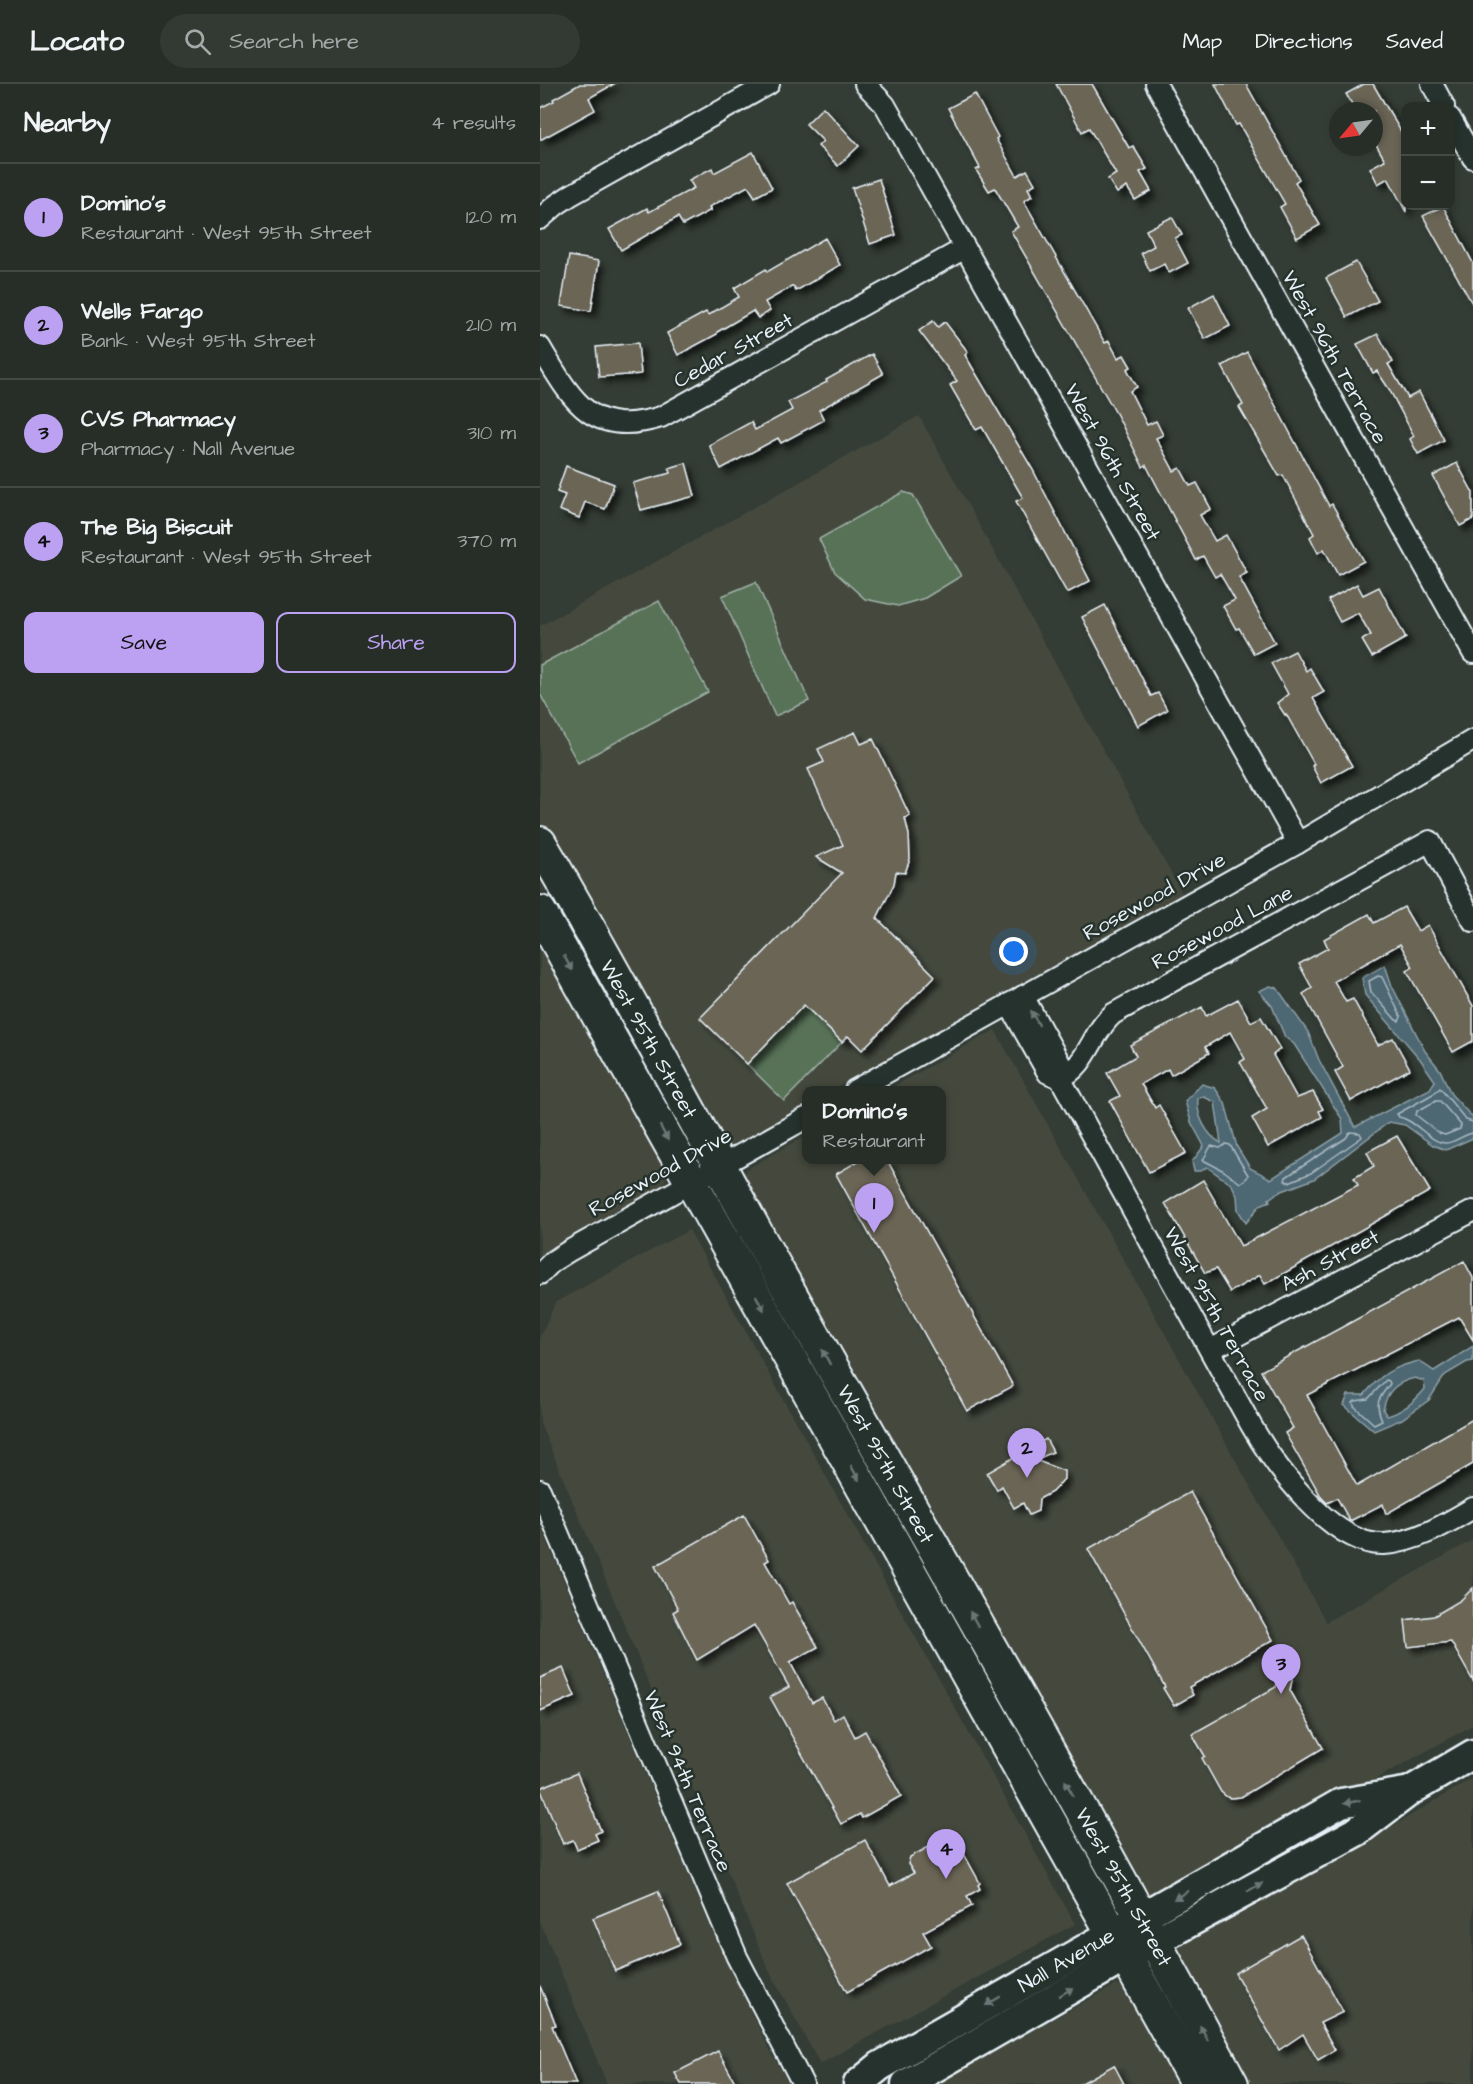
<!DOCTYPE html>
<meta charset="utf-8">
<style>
body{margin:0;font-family:"Architects Daughter",sans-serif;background:#333a34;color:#f1f3f6}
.controls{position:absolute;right:18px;top:18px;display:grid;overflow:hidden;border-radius:12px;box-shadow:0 3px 9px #0003}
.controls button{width:54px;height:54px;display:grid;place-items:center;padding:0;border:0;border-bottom:2px solid #434a45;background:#272e28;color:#f1f3f6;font:30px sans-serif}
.compass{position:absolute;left:789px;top:18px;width:54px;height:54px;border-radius:50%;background:#272e28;box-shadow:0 3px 9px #0003;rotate:241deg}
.you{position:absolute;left:474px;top:868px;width:21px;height:21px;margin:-15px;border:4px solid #fff;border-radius:50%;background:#1a73e8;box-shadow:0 0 0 9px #1a73e833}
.badge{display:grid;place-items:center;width:39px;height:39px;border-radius:50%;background:#bca0f2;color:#111;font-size:20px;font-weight:700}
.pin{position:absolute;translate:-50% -50px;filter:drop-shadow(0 2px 3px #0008)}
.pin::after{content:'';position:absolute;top:32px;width:21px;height:18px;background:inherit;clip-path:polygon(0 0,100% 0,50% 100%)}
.popup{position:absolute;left:262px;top:1002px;width:144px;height:78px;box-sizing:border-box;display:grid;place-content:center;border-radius:12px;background:#272e28;filter:drop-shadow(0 2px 4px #0005);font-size:20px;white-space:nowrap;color:#a4a8a8}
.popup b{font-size:22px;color:#f1f3f6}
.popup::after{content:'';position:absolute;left:50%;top:100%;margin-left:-12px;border:12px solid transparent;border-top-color:#272e28}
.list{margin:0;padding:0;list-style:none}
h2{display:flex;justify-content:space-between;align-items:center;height:78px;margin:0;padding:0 24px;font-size:26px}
h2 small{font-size:20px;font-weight:400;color:#a4a8a8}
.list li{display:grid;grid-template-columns:39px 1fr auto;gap:18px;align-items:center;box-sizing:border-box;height:108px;padding:0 24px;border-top:2px solid #434a45}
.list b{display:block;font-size:22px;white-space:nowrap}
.list p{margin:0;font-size:20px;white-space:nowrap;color:#a4a8a8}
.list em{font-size:20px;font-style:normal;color:#a4a8a8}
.actions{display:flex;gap:12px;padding:18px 24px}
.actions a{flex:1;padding:14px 0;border:2px solid #bca0f2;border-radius:12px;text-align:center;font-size:21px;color:#bca0f2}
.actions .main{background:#bca0f2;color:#111}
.icon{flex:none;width:33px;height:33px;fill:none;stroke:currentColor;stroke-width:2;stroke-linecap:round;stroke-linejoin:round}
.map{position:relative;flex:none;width:933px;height:2000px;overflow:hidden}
header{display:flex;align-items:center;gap:36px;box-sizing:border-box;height:84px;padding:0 30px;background:#272e28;border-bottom:2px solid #434a45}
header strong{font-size:28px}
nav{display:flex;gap:33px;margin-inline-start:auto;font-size:21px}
.search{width:420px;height:54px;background:#333a34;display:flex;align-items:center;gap:15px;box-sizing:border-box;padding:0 21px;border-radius:33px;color:#a4a8a8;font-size:22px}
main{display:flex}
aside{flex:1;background:#272e28}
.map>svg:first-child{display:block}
.built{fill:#44493e}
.green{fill:#587258;stroke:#a0b2a8;stroke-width:1.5}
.water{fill:#4e6873;stroke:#8c9fa8;stroke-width:1.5;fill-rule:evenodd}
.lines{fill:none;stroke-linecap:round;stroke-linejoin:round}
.shore{stroke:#aabac3;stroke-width:1.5}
.building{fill:#6b6554;stroke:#e8f1f8;stroke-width:1.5;filter:url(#shadow)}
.minor-casing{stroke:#e8f1f8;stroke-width:24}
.secondary-casing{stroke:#e8f1f8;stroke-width:33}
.primary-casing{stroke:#e8f1f8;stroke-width:36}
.minor{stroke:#26332d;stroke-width:20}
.secondary{stroke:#26332d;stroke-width:28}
.primary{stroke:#26332d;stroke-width:32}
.oneway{fill:#6a7674}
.labels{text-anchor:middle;stroke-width:5;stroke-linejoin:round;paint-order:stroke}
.street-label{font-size:21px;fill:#e8f1f8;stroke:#26332d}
</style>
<header>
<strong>Locato</strong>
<div class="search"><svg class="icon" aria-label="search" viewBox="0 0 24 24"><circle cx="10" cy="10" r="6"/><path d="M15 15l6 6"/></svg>Search here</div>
<nav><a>Map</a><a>Directions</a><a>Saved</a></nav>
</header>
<main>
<aside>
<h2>Nearby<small>4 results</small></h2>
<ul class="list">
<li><span class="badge">1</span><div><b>Domino's</b><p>Restaurant · West 95th Street</p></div><em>120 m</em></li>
<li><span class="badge">2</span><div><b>Wells Fargo</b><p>Bank · West 95th Street</p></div><em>210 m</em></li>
<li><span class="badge">3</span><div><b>CVS Pharmacy</b><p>Pharmacy · Nall Avenue</p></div><em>310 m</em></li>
<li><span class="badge">4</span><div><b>The Big Biscuit</b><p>Restaurant · West 95th Street</p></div><em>370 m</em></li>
</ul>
<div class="actions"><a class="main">Save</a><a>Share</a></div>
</aside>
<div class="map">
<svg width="933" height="2000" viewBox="0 0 933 2000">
<defs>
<filter id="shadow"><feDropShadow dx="5.5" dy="5.5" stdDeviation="3" flood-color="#0009"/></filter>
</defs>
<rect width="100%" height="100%" fill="#343d35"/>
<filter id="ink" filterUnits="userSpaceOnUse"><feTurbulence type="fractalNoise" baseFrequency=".0167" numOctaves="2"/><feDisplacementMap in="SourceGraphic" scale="12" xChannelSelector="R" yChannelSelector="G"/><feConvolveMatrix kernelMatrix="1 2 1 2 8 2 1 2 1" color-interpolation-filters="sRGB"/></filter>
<g filter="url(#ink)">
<g class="built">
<path d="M379 332 643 811 292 1006H266V1021L187 1065 0 747V542Z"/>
<path d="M0 849 130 1086 125 1097 114 1108 31 1153 0 1175Z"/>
<path d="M455 946 786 1538 933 1456V1641L629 1810 615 1814 605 1809 202 1093 207 1085 266 1051V1076H401V1006H347Z"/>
<path d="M149 1146 535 1840 280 1980 228 1884 0 1339V1253L16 1218Z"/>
<path d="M0 1441 173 1849 227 1961 249 2000H67L0 1837Z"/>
<path d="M933 1694V2000H703L637 1867 640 1862 860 1738Z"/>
<path d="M576 1901 587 1905 643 2000H393Z"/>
</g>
<g class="green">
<path d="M363 408 373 411 421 492 385 514 358 522 325 515 295 488 279 455Z"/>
<path d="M216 498 269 617 235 632 182 512Z"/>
<path d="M119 517 168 608 38 679 0 610V581Z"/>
<path d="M264 921 302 958 244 1017 207 980Z"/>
</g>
<g class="water">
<path d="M845 881 852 902 885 967 900 986 911 1010 933 1034V1054L906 1066 893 1061 865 1041 849 1038 774 1095 737 1109 729 1115 730 1117 720 1121 706 1139 698 1126 697 1112 692 1101 667 1083 661 1087H654L652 1078 664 1062 651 1038 645 1017 662 1000 675 1004 685 1019 697 1063 710 1084 731 1095 803 1049 802 1035 754 960 745 953 732 922 719 907 730 902 737 904 768 948 779 976 815 1043 890 1005 895 997 880 975 825 911 822 894ZM664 1013 675 1018 681 1059C666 1051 656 1031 658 1014Z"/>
<path d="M933 1262V1277L927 1278 905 1291 889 1316 862 1335 834 1347 804 1321 808 1311H824C841 1290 853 1283 879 1277L894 1287ZM875 1294 884 1297 885 1305C875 1317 863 1328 847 1332L843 1326C847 1306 857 1298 875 1294Z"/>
</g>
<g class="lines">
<g class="shore">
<path d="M838 892 842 893 861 933 859 937 856 936 831 908 829 897Z"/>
<path d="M896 1017H900L921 1041 920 1045 905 1051 899 1049 876 1031 877 1027Z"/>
<path d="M933 1038 926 1036 900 1004 893 1010 857 1030 859 1033C876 1036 890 1059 906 1059 915 1059 924 1050 933 1049"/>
<path d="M810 1048 820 1049 822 1053 771 1089 749 1098 745 1097 746 1093 806 1054Z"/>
<path d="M686 1060 690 1061 708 1091 707 1094 700 1099 684 1087 663 1076 671 1062 680 1064Z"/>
<path d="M846 1296 849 1297 850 1300C839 1314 834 1318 842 1336L834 1340 814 1322 813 1319 815 1317 828 1315Z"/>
</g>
</g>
<g class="building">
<path d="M40 0H74L49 14 55 26 0 56V24L14 17 13 15Z"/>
<path d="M516 0H552L589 64 593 62 607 85 600 88 611 107 595 116 587 103 577 109 568 95 576 90 549 44 542 48Z"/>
<path d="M675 0H706L759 95 755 98 780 141 757 154 740 123 745 120 699 40 696 41Z"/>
<path d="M824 0H833L866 56V128L848 94 838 100 830 84 845 76 834 57V27H816L806 10Z"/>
<path d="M435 10 458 53 456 55 477 92 487 86 495 100 488 104 492 112 484 117 565 259 569 257 578 274 584 271 591 283 587 285 597 303 590 307 607 341 616 337 623 351 616 354 634 387 640 384 650 402 657 399 671 425 660 431 675 457 686 451 707 489 699 493 735 559 714 570 699 544 696 545 683 522 695 516 680 490 675 493 663 472 656 476 606 381 603 383 577 331 471 147 478 143 455 104 449 107 436 86 440 84 408 24Z"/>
<path d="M283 23 319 62 298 82 278 62 283 57 266 40Z"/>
<path d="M213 68 232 104 215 113 208 102 169 123 171 126 143 141 138 133 81 166 69 145 107 124 109 128 154 104 149 96 172 84 174 89Z"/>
<path d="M339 95 356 151 330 160 312 104Z"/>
<path d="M903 122 933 179V221L883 132Z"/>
<path d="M632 133 642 151 635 154 648 179 629 189 624 180 610 187 601 169 614 162 606 146Z"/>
<path d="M285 154 300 181 256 207 253 202 225 218 230 227 218 234 213 227 177 248V250L138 271 127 249 166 228 168 231 199 213 194 204 226 185 227 188Z"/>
<path d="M29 172 59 177 51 227 21 222Z"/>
<path d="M816 178 838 217 807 233 786 194Z"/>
<path d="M674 210 690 242 665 255 648 224Z"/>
<path d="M393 237 398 243 405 238 428 268 425 271 493 386 550 497 527 509 476 417 483 414 442 343 436 346 410 301 417 297 379 247Z"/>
<path d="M838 250 853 278 848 280 868 314 879 308 904 356 878 370 870 355 874 352 849 305 837 287 833 289 817 260Z"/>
<path d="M98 259 101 290 59 293 56 263Z"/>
<path d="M707 268 789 422 792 420 824 477 798 491 784 465 778 469 770 453 774 450 766 435 743 391 739 392 699 323 703 321 682 282Z"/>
<path d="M332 270 343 290 279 326 284 336 241 359 238 354 181 385 169 361 211 338 215 346 252 326 248 318 287 298 286 296Z"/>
<path d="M146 379 155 412 101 426 93 399 131 389 129 384Z"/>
<path d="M917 379 933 409V435L920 442 893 392Z"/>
<path d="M26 382 74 400 65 425 45 418 39 434 19 426 25 411 17 408Z"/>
<path d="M817 500 823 511 839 503 866 554 832 573 822 556 831 551 818 529 800 538 788 516Z"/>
<path d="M565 521 611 612 618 609 627 626 598 642 542 533Z"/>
<path d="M755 567 766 587 770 584 784 608 773 614 812 682 781 699 772 682 774 680 746 630 745 631 737 619 748 610 731 579Z"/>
<path d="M315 648 321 660 333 655 370 732 365 734 369 751 370 775 365 789 356 788 354 800 337 834 395 892 322 966 308 952 302 958 264 921 207 980 160 934 302 789 276 773 303 761 268 685 284 678 278 665Z"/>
<path d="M864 823 878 847 888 841 933 922V957L913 968 867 887 873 883 860 860 794 897 806 918 813 915 838 961 853 954 870 985 811 1017 795 988 803 983 763 910 772 904 759 880 788 864 784 855 829 830 834 839Z"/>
<path d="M698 915 711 938 721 933 740 965 733 971 757 1014 773 1008 783 1025 779 1027 782 1033 728 1063 712 1034 727 1025 700 978 705 975 690 948 665 963 669 969 631 991 628 985 601 1000 615 1024 619 1021 646 1069 609 1088 570 1017 580 1012 567 989 596 972 590 961 662 923 666 932Z"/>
<path d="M857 1052 890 1107 725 1200 720 1191 690 1208 676 1185 665 1189 625 1119 663 1096 701 1162 818 1101 814 1094 834 1082 827 1068Z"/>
<path d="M320 1076H347L473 1302 427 1327 296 1090Z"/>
<path d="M924 1177 933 1194V1256L919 1233 767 1311 817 1402 933 1335V1380L846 1430 843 1420 810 1437 797 1414 787 1419 782 1414 745 1349 753 1344 721 1287Z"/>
<path d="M506 1355 513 1368 495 1376 524 1387V1395L512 1408 499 1415 498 1427 489 1431 483 1419 474 1424 462 1402 457 1406 447 1389Z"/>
<path d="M650 1408 733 1556 649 1603 653 1611 634 1622 623 1604 625 1603 548 1465Z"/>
<path d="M204 1431 229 1476 225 1478 249 1520 252 1518 278 1563 250 1578 272 1619 282 1614 294 1636 303 1630 315 1653 325 1647 361 1712 322 1734 320 1730 301 1740 230 1613 249 1603 214 1541 157 1576 133 1528 138 1525 115 1482Z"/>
<path d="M933 1504V1597L911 1558 868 1563 865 1536 894 1532 921 1516Z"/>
<path d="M23 1584 35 1612 0 1627V1594Z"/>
<path d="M740 1589 753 1591 750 1606 783 1664 701 1713 691 1714 687 1713 681 1708 662 1674 665 1672 652 1650 736 1603Z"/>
<path d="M37 1689 61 1747 55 1750 58 1756 37 1765 33 1756 23 1760 0 1704Z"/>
<path d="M413 1750 440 1799 438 1801 440 1805 427 1812 432 1822 383 1848 391 1862 307 1908 247 1799 325 1756 350 1802 374 1789 368 1780 370 1773Z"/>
<path d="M118 1807 140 1860 75 1887 53 1834Z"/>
<path d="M761 1851 803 1928 780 1939 795 1966 778 1976 763 1950 739 1966 695 1889Z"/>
<path d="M0 1902 16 1941 12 1942 36 2000H0Z"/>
<path d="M178 1967 196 2000H141L135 1989Z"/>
<path d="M574 1981 584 2000H540Z"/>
</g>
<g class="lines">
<defs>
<g id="minor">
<path d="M325 0 345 21 758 759"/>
<path d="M616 0 933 569"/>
<path d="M892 0 904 22"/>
<path d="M910 34 933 74"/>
<path d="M0 135 16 121 31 111 229 0"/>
<path d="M0 263C32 316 51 355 121 333L425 164"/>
<path d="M483 912 521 981 520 994 711 1341C734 1381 792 1462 844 1460 876 1458 906 1440 933 1424"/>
<path d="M469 920 508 989 520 994"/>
<path d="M520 994C548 982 551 949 573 930 678 871 784 816 890 757L933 837"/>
<path d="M315 1006 758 759 933 656"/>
<path d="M0 1190 13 1177 29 1167 266 1034"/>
<path d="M670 1266 933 1127"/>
<path d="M0 1406 197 1873 263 2000"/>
</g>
<g id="secondary">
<path d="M318 2000 340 1982 801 1719 865 1708"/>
<path d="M366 2000 586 1873 816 1748 870 1707 933 1670"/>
</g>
<g id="primary">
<path d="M0 759C82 898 157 1043 236 1184 389 1455 544 1726 692 2000"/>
<path d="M0 828 657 2000"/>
</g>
</defs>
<use href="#minor" class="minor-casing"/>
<use href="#secondary" class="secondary-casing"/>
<use href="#primary" class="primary-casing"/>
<use href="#minor" class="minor"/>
<use href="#secondary" class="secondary"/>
<use href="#primary" class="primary"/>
</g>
<defs><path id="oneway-solid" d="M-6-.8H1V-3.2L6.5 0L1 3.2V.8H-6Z" transform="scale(1.5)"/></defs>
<g class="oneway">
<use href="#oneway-solid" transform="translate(28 879) rotate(61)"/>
<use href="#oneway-solid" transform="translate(495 934) rotate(-119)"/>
<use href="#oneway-solid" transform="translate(124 1049) rotate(61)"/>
<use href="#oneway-solid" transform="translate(220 1219) rotate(61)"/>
<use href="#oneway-solid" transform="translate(286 1273) rotate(-119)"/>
<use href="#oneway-solid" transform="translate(315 1389) rotate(61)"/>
<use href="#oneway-solid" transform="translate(434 1535) rotate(-119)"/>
<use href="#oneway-solid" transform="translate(529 1704) rotate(-119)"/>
<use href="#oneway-solid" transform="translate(812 1718) rotate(170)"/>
<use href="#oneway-solid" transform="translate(715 1803) rotate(-29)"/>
<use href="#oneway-solid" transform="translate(641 1811) rotate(150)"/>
<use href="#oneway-solid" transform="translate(526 1908) rotate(-30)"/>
<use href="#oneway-solid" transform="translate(453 1917) rotate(150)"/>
<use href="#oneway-solid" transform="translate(664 1949) rotate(-118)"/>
</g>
</g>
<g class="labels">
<g class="street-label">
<text transform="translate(193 266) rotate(-29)" y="7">Cedar Street</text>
<text transform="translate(795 273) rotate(61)" y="7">West 96th Terrace</text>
<text transform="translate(573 378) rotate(61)" y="7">West 96th Street</text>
<text transform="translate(614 812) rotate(-29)" y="7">Rosewood Drive</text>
<text transform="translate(682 843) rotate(-28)" y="7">Rosewood Lane</text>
<text transform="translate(109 955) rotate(61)" y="7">West 95th Street</text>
<text transform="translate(120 1088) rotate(-29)" y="7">Rosewood Drive</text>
<text transform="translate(790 1176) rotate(-28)" y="7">Ash Street</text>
<text transform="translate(677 1230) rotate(61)" y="7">West 95th Terrace</text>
<text transform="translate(346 1380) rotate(61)" y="7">West 95th Street</text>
<text transform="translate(148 1697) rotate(67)" y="7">West 94th Terrace</text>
<text transform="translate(584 1803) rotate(61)" y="7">West 95th Street</text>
<text transform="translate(526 1876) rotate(-30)" y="7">Nall Avenue</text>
</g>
</g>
</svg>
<div class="controls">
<button>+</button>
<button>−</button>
</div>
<svg class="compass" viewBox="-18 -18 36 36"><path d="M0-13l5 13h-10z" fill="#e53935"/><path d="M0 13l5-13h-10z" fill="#a4a8a8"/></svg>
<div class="you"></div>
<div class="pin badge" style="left:334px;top:1149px">1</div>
<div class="popup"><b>Domino's</b>Restaurant</div>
<div class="pin badge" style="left:487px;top:1394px">2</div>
<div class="pin badge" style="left:741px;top:1610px">3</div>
<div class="pin badge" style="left:406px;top:1795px">4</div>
</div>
</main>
